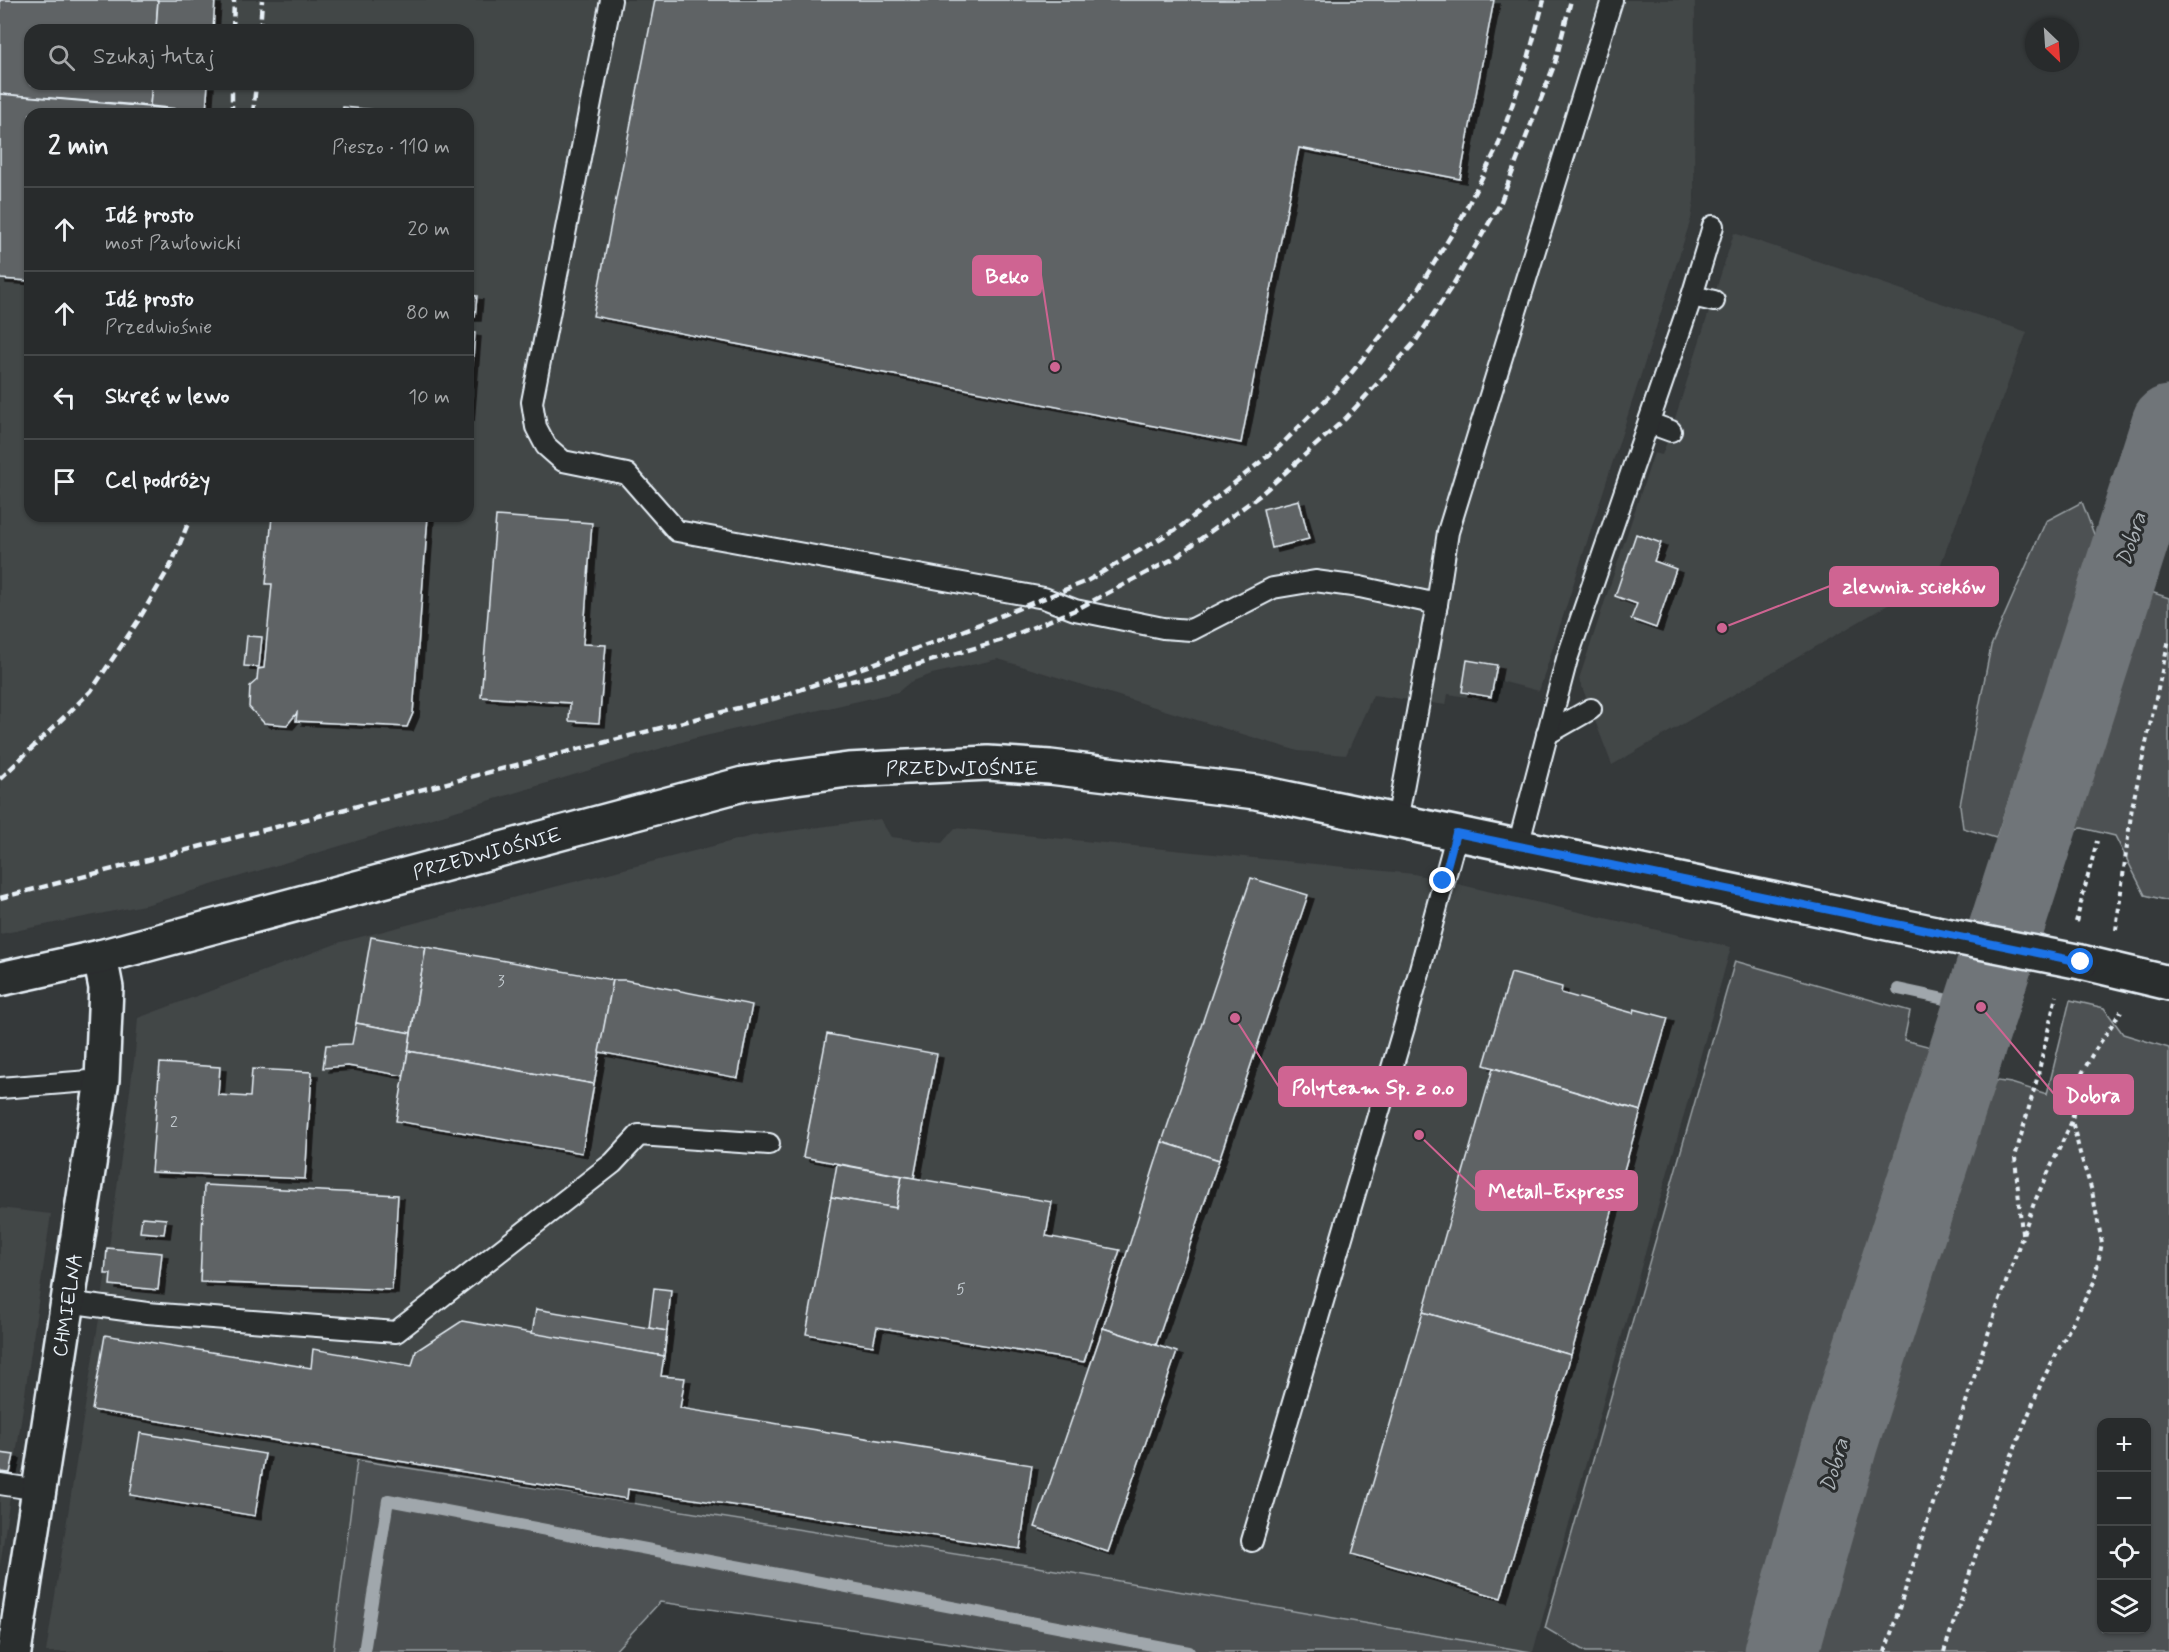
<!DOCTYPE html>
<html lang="pl">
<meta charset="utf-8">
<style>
body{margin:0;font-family:Mynerve,sans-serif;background:#303334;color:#f1f3f6}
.controls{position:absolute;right:18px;bottom:18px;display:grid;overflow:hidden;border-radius:12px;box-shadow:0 2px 4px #0004}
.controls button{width:54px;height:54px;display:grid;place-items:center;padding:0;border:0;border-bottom:2px solid #444748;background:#282b2c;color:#f1f3f6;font:30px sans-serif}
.compass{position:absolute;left:2025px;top:18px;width:54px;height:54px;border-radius:50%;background:#282b2c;box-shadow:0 2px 4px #0004;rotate:155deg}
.stop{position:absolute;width:18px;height:18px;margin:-14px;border:4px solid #1a73e8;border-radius:50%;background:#fff}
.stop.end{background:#1a73e8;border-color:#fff;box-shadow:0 2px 6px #0008}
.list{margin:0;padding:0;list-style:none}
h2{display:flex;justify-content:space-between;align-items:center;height:78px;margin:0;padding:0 24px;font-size:26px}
h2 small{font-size:20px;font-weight:400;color:#a5a7a9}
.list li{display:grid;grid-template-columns:39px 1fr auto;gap:18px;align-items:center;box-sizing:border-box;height:84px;padding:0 24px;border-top:2px solid #444748}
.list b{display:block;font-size:22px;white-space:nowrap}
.list p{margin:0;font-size:20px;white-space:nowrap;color:#a5a7a9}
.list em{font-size:20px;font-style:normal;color:#a5a7a9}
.icon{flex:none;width:33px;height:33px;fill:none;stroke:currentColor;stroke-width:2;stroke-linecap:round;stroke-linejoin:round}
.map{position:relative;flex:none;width:2169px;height:1652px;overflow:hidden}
.search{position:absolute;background:#282b2c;box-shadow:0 2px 4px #0004;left:24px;top:24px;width:450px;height:66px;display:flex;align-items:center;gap:15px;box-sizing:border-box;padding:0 21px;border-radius:18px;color:#a5a7a9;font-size:22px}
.panel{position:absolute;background:#282b2c;box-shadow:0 2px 4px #0004;left:24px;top:108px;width:450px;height:414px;border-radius:18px}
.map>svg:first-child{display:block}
.built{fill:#424647;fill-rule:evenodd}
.green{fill:#4d5152;stroke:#9aa1a5;stroke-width:1.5;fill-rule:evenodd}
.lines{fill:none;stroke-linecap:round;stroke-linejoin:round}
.stream{stroke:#a0a7ac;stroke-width:12}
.river{stroke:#707579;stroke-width:75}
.building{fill:#5f6365;stroke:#e8f1f8;stroke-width:1.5;filter:url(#shadow)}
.service-casing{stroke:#e8f1f8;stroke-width:24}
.minor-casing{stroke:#e8f1f8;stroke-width:38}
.tertiary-casing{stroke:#e8f1f8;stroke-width:38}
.path{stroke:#e8f1f8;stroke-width:4;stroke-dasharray:4.5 4.5;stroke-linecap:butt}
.service{stroke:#2a2d2e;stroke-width:20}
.minor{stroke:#2a2d2e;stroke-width:33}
.tertiary{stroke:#2a2d2e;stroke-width:33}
.rail{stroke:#e8f1f8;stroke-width:4.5;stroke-dasharray:9 4.5;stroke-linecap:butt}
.tertiary-bridge-casing{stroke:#e8f1f8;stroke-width:38;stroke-linecap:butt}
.tertiary-bridge{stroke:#2a2d2e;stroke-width:33}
.route{stroke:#1a73e8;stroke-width:8}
.labels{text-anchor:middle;stroke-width:6;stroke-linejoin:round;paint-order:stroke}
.number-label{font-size:16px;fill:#c6ced3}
.street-label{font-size:20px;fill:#e8f1f8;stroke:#2a2d2e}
.water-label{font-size:21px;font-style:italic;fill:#acb3b8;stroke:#2a2d2e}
.leader{fill:none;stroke:#cf6492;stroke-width:2}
.callout-dot{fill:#cf6492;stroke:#2a2d2e;stroke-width:2}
.callout{fill:#cf6492;stroke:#cf6492;stroke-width:2}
.callout-label{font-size:21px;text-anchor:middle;font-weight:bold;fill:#fff}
</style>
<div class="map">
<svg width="2169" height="1652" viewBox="0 0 2169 1652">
<defs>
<filter id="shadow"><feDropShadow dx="6" dy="4" stdDeviation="0" flood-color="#0009"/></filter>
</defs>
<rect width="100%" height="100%" fill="#35393a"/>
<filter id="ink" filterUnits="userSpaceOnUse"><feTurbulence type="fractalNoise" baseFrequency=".0167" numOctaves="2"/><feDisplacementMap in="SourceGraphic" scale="12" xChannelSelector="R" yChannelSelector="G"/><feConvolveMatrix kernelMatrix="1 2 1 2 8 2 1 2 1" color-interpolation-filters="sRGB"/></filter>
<g filter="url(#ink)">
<g class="built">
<path d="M0 0H1695L1694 201 1691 219 1539 691 1497 680 1492 701 1448 694 1446 705 1373 695 1346 755 1298 751 998 659 932 674 910 682 898 692 692 739 149 904 0 934ZM30 30H468V84H30ZM30 114H468V516H30Z"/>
<path d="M1734 233 2027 332 1936 577 1612 765 1579 679 1654 453 1662 455 1671 431Z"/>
<path d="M880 819 891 837 942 843 955 828 1414 874 1731 947 1533 1652 1032 1566 374 1462 342 1652H46L102 1300 135 1053 138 1018 341 942 752 836Z"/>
<path d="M0 1208 51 1214 0 1566Z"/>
</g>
<g class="green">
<path d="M2082 502 2098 545 1996 838 1963 828 1960 805 1991 646 2046 521Z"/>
<path d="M2139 588 2169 598V901L2145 895 2115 836 2082 828 2060 831Z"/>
<path d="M1735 961 1910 1011 1904 1040 1950 1052 1868 1327 1904 1336 1985 1079 2011 1083 2047 1094 2070 1000 2104 1008 2123 1034 2169 1048V1652H1586L1545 1628ZM2146 1422V1630H2102V1422Z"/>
<path d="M357 1460 1032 1566 1531 1652H1013L660 1602 614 1652H333Z"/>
</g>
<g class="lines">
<g class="stream">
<path d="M1898 989 1981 1007"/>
<path d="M364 1652 388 1500 1189 1652"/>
</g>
<path class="river" d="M1781 1652 1841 1441 2169 423"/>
</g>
<g class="building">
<path d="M0 0H158L156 30H30V84H152L150 106 0 94Z"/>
<path d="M158 0H215L213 30H156Z"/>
<path d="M655 0H1494L1460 179 1299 148 1241 443 593 316Z"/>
<path d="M152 84H208L206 112 150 106Z"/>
<path d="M0 94 206 112V114H30V281L0 279Z"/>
<path d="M343 107 420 114H342Z"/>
<path d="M468 295 477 296 475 317H468Z"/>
<path d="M468 332 475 333 468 418Z"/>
<path d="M1299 500 1309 539 1272 548 1263 509Z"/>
<path d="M272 516H428L413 713 407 727 296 721 297 713 287 725 264 723 249 707 250 686 257 680 258 669 264 668 272 584H266Z"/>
<path d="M496 516 592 523 583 644 606 645 599 723 569 721 570 703 481 697Z"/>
<path d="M1636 534 1661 543 1654 561 1676 569 1656 628 1631 619 1637 604 1615 596Z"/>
<path d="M247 636 262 637 259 667 244 666Z"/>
<path d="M1467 660 1497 665 1491 697 1462 692Z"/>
<path d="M1251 878 1308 895 1219 1160 1162 1142Z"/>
<path d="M371 937 426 947 411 1033 356 1023Z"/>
<path d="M426 947 613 980 594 1084 408 1051Z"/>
<path d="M1511 973 1562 987 1561 993 1633 1013 1634 1009 1668 1018 1641 1111 1484 1065Z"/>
<path d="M613 980H625L752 1005 738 1078 599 1052Z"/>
<path d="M356 1023 411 1033 404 1076 348 1066 323 1068 326 1045 352 1044Z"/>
<path d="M827 1034 937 1054 914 1178 803 1157Z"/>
<path d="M408 1051 594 1084 582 1153 396 1121Z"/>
<path d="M160 1063 220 1067 218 1095 250 1097 252 1069 312 1072 305 1179 151 1172Z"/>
<path d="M1493 1068 1641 1111 1571 1355 1423 1312Z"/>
<path d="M1162 1142 1219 1160 1156 1345 1103 1328Z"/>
<path d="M837 1164 902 1176 896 1208 831 1197Z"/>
<path d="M902 1176 1052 1202 1046 1236 1120 1250 1084 1362 877 1327 873 1346 806 1334 831 1197 896 1208Z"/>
<path d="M204 1185 398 1195 392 1290 200 1282Z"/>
<path d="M142 1217 166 1219 164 1234 140 1232Z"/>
<path d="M107 1248 162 1253 158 1290 110 1285 111 1274H105Z"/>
<path d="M654 1288 671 1290 667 1331 649 1328Z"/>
<path d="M536 1309 667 1331 664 1356 532 1334Z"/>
<path d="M1423 1312 1571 1355 1501 1598 1352 1554Z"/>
<path d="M462 1321 664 1356 661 1376 685 1378 680 1408 1032 1465 1020 1549 628 1489 627 1499 92 1410 105 1335 311 1368 313 1349 412 1366 416 1351Z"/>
<path d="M1103 1328 1177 1352 1108 1552 1035 1527Z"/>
<path d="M140 1433 265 1454 255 1516 130 1495Z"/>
<path d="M0 1453 14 1455 10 1473 0 1472Z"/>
</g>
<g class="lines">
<defs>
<g id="service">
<path d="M611 0 532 402 536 427 546 446 563 461 627 474 677 531 1044 598 1075 610 1163 628 1191 630 1273 588 1315 581 1360 587 1437 604"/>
<path d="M1692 296 1714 301"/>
<path d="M1649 423 1671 431"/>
<path d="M1547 734 1591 709"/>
<path d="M1397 821 1437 604 1448 532 1612 0"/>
<path d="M1518 846 1567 659 1692 296 1713 226"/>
<path d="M0 1088 102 1080"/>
<path d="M67 1302 147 1313 396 1332 613 1163 639 1135 769 1144"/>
<path d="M0 1484 39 1490"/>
<path d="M1252 1541 1405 1024 1457 833"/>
</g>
<path id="minor" d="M14 1652 102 1080 106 988 100 957"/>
<g id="tertiary">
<path d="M2081 962 2169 983"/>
<path d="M0 979 100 957 743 784 848 770 988 763 1050 767 1256 792 1935 933"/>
</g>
</defs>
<use href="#service" class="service-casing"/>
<use href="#minor" class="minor-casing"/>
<use href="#tertiary" class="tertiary-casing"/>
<g class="path">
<path d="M2076 922 2097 841"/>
<path d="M2116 930 2132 807 2169 639"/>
<path d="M2022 1234 2015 1157 2037 1079 2056 996"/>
<path d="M1885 1652 1992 1322 2034 1203 2072 1121 2078 1081 2092 1055 2121 1011"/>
<path d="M1944 1652 1994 1499 2042 1381 2094 1282 2102 1243 2092 1191 2080 1153 2072 1121"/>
</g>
<use href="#service" class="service"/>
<use href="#minor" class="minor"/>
<use href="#tertiary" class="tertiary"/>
<g class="rail">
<path d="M233 30 234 0"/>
<path d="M260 30 262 0"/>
<path d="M232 114V84"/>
<path d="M253 114 256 84"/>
<path d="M837 684 896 671 1002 640 1075 610 1173 559 1259 496 1346 418 1415 342 1454 283 1500 204 1555 63 1571 0"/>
<path d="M0 779 91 691 138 621 172 563 191 516"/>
<path d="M0 898 777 698 940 640 1087 581 1180 527 1280 446 1349 376 1417 291 1461 219 1498 146 1528 59 1544 0"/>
</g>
<defs>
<path id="tertiary-bridge" d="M1935 933 2081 962"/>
</defs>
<use href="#tertiary-bridge" class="tertiary-bridge-casing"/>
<use href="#tertiary-bridge" class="tertiary-bridge"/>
</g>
</g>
<g class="lines" filter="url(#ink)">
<path class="route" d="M1443 881 1456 833 2081 962"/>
</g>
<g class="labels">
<g class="number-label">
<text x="501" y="986">3</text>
<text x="174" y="1127">2</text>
<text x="961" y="1294">5</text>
</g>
<g class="street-label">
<text x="962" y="775">PRZEDWIOŚNIE</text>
<text transform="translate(487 853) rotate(-15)" y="7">PRZEDWIOŚNIE</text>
<text transform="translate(67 1305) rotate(-81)" y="7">CHMIELNA</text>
</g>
<g class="water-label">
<text transform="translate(2131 539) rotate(-72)" y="7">Dobra</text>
<text transform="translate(1834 1465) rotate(-74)" y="7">Dobra</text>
</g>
</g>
<path class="leader" d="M1055 367L1041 275M1722 628L1830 586M1235 1018L1279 1087M1981 1007L2054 1094M1419 1135L1476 1190"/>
<g class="callout-dot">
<circle cx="1055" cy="367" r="6"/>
<circle cx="1722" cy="628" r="6"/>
<circle cx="1235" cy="1018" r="6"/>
<circle cx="1981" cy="1007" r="6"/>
<circle cx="1419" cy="1135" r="6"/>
</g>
<g class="callout">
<rect x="973" y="256" width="68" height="39" rx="6"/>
<rect x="1830" y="567" width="168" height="39" rx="6"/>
<rect x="1279" y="1067" width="187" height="39" rx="6"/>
<rect x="2054" y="1075" width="79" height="39" rx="6"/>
<rect x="1476" y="1171" width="161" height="39" rx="6"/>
</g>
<g class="callout-label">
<text x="1007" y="283">Beko</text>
<text x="1914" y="593">zlewnia scieków</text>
<text x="1373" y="1094">Polyteam Sp. z o.o</text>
<text x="2093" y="1102">Dobra</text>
<text x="1556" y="1198">Metall-Express</text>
</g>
</svg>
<div class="controls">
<button>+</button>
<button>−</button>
<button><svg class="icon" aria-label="locate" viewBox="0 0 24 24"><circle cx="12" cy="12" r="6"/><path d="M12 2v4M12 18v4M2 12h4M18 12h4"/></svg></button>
<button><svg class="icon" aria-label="layers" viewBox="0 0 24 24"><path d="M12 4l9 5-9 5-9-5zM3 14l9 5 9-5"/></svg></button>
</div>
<svg class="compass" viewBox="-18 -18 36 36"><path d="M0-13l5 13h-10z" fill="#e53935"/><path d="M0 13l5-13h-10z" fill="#a5a7a9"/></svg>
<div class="stop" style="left:2081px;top:962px"></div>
<div class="stop end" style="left:1443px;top:881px"></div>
<div class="search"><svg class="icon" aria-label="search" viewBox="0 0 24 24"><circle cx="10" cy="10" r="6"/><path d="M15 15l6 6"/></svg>Szukaj tutaj</div>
<section class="panel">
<h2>2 min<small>Pieszo · 110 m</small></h2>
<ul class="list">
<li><svg class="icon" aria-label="ahead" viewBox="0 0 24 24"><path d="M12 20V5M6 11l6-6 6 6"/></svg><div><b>Idź prosto</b><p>most Pawłowicki</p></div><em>20 m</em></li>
<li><svg class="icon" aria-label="ahead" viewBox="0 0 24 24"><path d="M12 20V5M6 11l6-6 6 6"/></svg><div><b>Idź prosto</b><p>Przedwiośnie</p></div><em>80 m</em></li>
<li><svg class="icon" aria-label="left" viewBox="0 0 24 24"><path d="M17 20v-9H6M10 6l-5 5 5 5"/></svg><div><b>Skręć w lewo</b></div><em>10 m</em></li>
<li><svg class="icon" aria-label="arrive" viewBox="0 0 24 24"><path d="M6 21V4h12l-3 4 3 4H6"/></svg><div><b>Cel podróży</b></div></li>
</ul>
</section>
</div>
